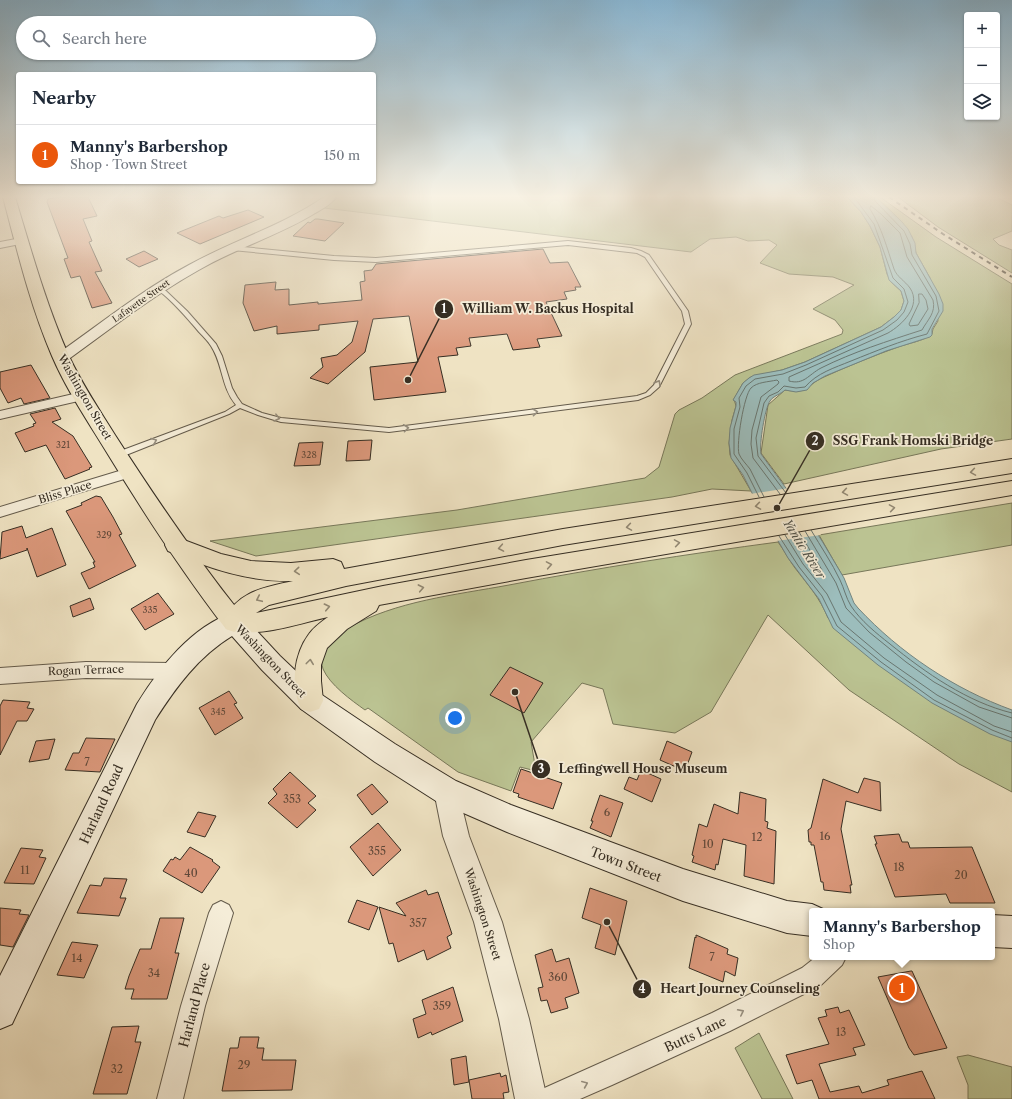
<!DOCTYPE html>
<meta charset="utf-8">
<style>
body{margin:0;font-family:"Libre Caslon Text",serif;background:#f2f2f3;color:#1f2937}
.controls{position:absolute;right:12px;top:12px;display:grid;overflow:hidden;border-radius:4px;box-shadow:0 1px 3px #0004}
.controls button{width:36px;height:36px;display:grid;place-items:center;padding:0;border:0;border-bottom:1px solid #e0e1e3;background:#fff;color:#1f2937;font:20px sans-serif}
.you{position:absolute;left:455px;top:718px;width:14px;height:14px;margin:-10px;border:3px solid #fff;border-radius:50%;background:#1a73e8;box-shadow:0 0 0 6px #1a73e833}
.badge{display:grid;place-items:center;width:26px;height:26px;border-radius:50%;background:#ea580c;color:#fff;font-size:13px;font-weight:700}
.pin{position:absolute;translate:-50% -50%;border:2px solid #fff;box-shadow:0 1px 4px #0006}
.popup{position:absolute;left:809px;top:908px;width:186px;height:52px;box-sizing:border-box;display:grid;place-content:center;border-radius:4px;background:#fff;filter:drop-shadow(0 1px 3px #0005);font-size:13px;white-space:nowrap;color:#747a83}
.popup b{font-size:15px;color:#1f2937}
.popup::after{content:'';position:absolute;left:50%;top:100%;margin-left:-8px;border:8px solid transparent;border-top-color:#fff}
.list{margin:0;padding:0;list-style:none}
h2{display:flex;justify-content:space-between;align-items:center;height:52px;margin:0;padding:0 16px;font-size:17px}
h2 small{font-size:13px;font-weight:400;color:#747a83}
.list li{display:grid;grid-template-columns:26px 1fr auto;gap:12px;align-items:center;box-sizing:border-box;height:60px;padding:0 16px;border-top:1px solid #e0e1e3}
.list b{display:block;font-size:15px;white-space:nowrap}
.list p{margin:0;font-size:13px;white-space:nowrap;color:#747a83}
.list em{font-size:13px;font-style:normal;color:#747a83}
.icon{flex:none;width:22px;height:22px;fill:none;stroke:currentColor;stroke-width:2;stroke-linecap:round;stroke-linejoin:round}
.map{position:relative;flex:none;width:1012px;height:1099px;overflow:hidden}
.search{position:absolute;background:#fff;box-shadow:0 1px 3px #0004;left:16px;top:16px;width:360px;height:44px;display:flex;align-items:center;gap:10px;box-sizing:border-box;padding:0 14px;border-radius:22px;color:#747a83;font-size:15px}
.panel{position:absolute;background:#fff;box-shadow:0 1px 3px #0004;left:16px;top:72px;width:360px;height:112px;border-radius:4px}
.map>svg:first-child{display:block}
.green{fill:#bbc392;stroke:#78785a}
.water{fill:#9cbdbc;stroke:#73847f}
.pier{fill:#efe3c3}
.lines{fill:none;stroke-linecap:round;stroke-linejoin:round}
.shore{stroke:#697670;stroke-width:1}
.building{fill:#db987b;stroke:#362e23}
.service-casing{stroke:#645b4b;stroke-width:2}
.minor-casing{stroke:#645b4b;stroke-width:2}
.tertiary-casing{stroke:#645b4b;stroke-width:2}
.secondary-casing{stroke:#362e23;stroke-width:2}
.trunk-casing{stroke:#362e23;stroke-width:2}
.motorway-casing{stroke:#362e23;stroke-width:2}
.service{fill:#f5edd8;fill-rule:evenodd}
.minor{fill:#f5edd8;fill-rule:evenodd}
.tertiary{fill:#f5edd8;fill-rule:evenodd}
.secondary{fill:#f5edd8;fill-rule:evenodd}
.trunk{fill:#efe3c3;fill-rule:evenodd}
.motorway{fill:#efe3c3;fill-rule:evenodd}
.rail{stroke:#362e23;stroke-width:2;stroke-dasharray:4.5 4.5;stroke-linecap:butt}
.oneway{stroke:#968e7e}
.oneway2{stroke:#928873}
.labels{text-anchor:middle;stroke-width:3.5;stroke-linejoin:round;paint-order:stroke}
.far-street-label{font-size:9px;fill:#362e23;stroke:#f5edd8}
.number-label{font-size:9px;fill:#5f4839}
.street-label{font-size:11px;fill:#362e23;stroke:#f5edd8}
.near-number-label{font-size:11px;fill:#5f4839}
.water-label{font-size:12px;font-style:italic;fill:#505249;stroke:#f5edd8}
.near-street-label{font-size:13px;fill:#362e23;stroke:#f5edd8}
.leader{fill:none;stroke:#362e23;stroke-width:1.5}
.callout-dot{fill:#362e23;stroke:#f5edd8;stroke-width:1.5}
.mark-label{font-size:12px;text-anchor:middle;font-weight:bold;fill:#fff}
.callout-label{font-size:12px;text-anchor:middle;font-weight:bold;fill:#362e23;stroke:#f5edd8;stroke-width:3.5;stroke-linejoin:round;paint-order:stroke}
</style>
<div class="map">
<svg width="1012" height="1099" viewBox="0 0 1012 1099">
<rect width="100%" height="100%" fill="#efe3c3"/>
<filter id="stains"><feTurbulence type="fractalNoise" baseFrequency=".005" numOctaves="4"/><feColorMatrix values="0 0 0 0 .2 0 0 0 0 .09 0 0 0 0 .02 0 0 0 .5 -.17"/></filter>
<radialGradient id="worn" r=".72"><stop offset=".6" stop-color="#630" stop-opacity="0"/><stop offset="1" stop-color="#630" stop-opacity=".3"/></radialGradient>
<g class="green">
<path d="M339 197H847L861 212 870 226 880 247 887 274 891 282 901 291 904 301 901 310 894 317 881 327 805 362 782 370 751 377 743 383 734 399 736 406 732 420 729 443 730 455 751 491 712 489 672 497 256 556 210 541 457 510 645 478 659 467 675 414 679 410 702 398 735 375 842 334 843 330 835 320 813 309 854 285 833 277 789 274 760 263 777 245 769 240 748 241 736 237 710 239 691 252 324 208Z"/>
<path d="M876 197H880L936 237 1012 284V439L941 449 784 484 761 453 768 405 785 390C811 394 804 386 824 377 848 366 873 356 898 347 909 343 924 341 932 334L933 329 938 321 930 278 916 253 912 237 901 221Z"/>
<path d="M898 197H996L1012 205V231L993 239 999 245 1012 250V273L938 227Z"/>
<path d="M1012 503V545L842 575 819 535Z"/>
<path d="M778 542C784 550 789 560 795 568 808 585 820 598 828 618L1012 741V792L959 764 849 690 768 615 711 712 675 733 613 724 603 689 582 683 531 742 536 771 520 767 511 791 458 772 368 708 365 710C351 700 330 685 323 669 322 665 321 660 321 656 328 647 338 634 348 628 396 601 455 595 509 585 598 568 688 554 778 542Z"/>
<path d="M759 1033 793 1099H762L735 1048Z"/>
<path d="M968 1055 1012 1067V1099H968V1085L957 1057Z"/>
</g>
<path class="water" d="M847 197H876L901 221 908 229 915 243 916 253 939 294 943 304V311L932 329V335L930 337 886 351 825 376 813 383 807 390 796 392 785 390C781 394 773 396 770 401 765 408 759 444 761 454L802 510 822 541 844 578 854 603 858 608C900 653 954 689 1012 710V742L990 734 932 703 878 665 833 628 819 599 788 558 763 515 743 475 731 458 729 443 730 428 736 406V402L733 400 743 383 749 378 754 375 782 370 805 362 881 327 894 317 901 310 904 301 901 291 889 280 880 247 870 226 861 212Z"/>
<path class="pier" d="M789 488 804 509 821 535 776 541 750 494Z"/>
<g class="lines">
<g class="shore">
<path d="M871 206 881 214 900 233 907 257 933 300C936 313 928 319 922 330 888 341 853 352 821 368 808 375 804 385 789 381V377L888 333C902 325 922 306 910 288 905 281 897 277 894 269 887 248 882 228 870 209Z"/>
<path d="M919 294H922L926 300 928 309 918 325 910 326 909 324 919 303Z"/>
<path d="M786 493 758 456 756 438 764 403 769 396 778 392 784 386 796 388 805 387C817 373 834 368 851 361 876 351 900 341 927 334L939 311 936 296 912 255 910 244 904 231 875 201 874 197"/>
<path d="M759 497 747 473 734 454V429L740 407 739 398 746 386 755 379 783 374 806 365 883 330 897 320 904 312 908 302 904 289 893 278 874 224 854 197"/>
<path d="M764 497C759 488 755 478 750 469 747 465 741 459 739 454 736 444 744 395 751 388 757 382 768 382 777 380L779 382 778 384 761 397 752 430 751 444 753 458 780 494"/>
<path d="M811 530C821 547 832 563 840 580 844 588 846 598 851 606 861 621 876 633 890 644 926 673 967 702 1012 713"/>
<path d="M805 531 836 583 846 608 869 632 906 662 934 682 979 707 1012 718"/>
<path d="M791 534 808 560 818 572H821L822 570 799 532"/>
<path d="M785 535 803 564 827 594 841 622 884 658 937 695 994 726 1012 732"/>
<path d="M779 536 799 567 822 596 837 626 881 662 934 700 992 730 1012 738"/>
</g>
</g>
<g class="building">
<path d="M61 197H88L97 216 83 219 92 241 89 242 102 271 95 272 112 303 92 308 80 276 71 278 64 259 68 258 47 202 48 199Z"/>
<path d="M248 210 264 217 200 244 177 233 219 216 223 218Z"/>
<path d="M315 219H318L344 223 325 241 293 236 308 222 310 223Z"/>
<path d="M543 249 550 263 568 262 581 287H575L576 290 564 292 567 299 546 302 562 336 537 339 540 347 513 350 507 334 469 338 471 346 456 348 458 355 438 357 446 392 374 400 370 367 418 362 409 316 373 319 365 352 328 384 310 378 323 367 321 358 337 355 352 342 358 321 319 325V330L277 334V326L254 331 243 303 245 285 276 282 275 290 289 289V305L318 302V304L362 300 360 282 365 281 364 271 372 270 376 264Z"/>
<path d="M144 251 158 259 139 267 126 259Z"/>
<path d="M31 365 50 398 24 404 21 398 8 403 0 388V372Z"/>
<path d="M55 408 61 419 52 422 73 436 92 467 89 468 90 469 65 479 46 445 25 452 15 433 34 426 33 424 36 423 30 414Z"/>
<path d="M372 440 370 460 346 461 348 441Z"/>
<path d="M323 442 320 465 294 466 299 443Z"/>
<path d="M96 496 101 497 113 517 122 534 119 535 136 566 89 589 81 573 95 567 93 562H95L66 511 82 505 81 503Z"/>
<path d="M22 526 26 538 52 528 66 565 37 577 27 548V550L0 559 2 532Z"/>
<path d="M158 593 174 614 145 630 131 609Z"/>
<path d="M90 598 94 609 73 617 70 606Z"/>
<path d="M510 667 543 683 524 713 490 695Z"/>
<path d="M229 691 237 703 234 704 243 718 215 735 199 708Z"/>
<path d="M3 700 30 702 27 708 34 709 27 721H17L0 755V706Z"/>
<path d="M86 738 115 739 100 772 65 770 73 753H79Z"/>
<path d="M55 739 49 759 29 762 36 741Z"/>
<path d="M667 741 692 752 685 771 660 760Z"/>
<path d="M521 769 562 783 553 809 518 797 519 794 513 792Z"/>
<path d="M641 770 661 779 652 802 624 789 629 777 637 780Z"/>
<path d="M290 772 316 796 308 803 316 810 297 828 268 803 277 794 273 789Z"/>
<path d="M864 778 880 782 881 811 846 801 841 829 852 885H850L851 893 824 890 823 882H821L814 845H811V842H809L808 830 811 828 823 779 858 793Z"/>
<path d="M372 784 388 802 372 815 357 795Z"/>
<path d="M740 792 766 799 765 821 768 822 767 828 776 831 774 884 744 876 746 845 723 839 718 865 716 864 715 870 692 862 694 856 692 855 699 824 707 827 714 804 738 814Z"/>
<path d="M600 795 623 803 611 837 590 828 593 821H591Z"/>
<path d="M198 812 216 816 205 837 187 832Z"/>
<path d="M378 823 401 850 373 876 350 847Z"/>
<path d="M899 834 902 842H908L910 848 972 847 995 903H950L946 894 895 897 875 844H877L874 836Z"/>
<path d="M190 847 213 860 212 861 220 867 202 893 163 871 171 859 173 860 175 857 180 860Z"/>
<path d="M21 848 43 850 39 857 46 858 34 884 4 883Z"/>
<path d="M104 878 127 879 120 898H126L119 916 77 913 90 885 101 886Z"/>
<path d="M590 888 627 901 615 955 595 948 601 925 582 918Z"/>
<path d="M426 890 428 895 438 892 452 934 447 937 451 948 427 960 424 950 398 962 393 943 389 944 379 907 406 916 396 903Z"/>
<path d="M357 900 378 907 369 930 348 922Z"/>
<path d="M0 908 21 910 19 914 29 915 13 947 0 945Z"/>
<path d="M160 918H184L175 953H179L167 999H131L134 989H125L129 976 140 949H151Z"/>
<path d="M696 935 728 949 727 954 738 958 735 976 725 971 723 982 689 968 695 937 696 938Z"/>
<path d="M72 942 98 945 84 978 57 975Z"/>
<path d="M552 949 556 962 569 958 579 993 565 998 568 1008 551 1013 547 1000 541 1001 538 988 543 987 535 955Z"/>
<path d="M911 971H912L947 1048 914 1055 909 1048 878 977Z"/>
<path d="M453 987 463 1021 432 1035 431 1032 418 1038 413 1019 426 1014 422 1000Z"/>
<path d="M838 1007 840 1013 849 1010 865 1045 853 1048 856 1055 819 1064 830 1092 859 1086 862 1093 889 1085 887 1080 922 1071 935 1099H819L812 1080 797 1084 786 1055 829 1044 818 1018 827 1016 825 1010Z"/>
<path d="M139 1026 135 1042H141L127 1094H93L112 1027Z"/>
<path d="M240 1037H259L257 1048H264L262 1060H296L292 1090 222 1091 230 1048H238Z"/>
<path d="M466 1056 469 1082 454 1085 451 1059Z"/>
<path d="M500 1073 501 1077 506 1075 509 1092 503 1093 504 1099H472L469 1080Z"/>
</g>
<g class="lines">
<defs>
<path id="service" d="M568 241 631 248 641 251 649 255 688 311 691 324 659 387 650 395 638 400 389 432 281 422 258 415 240 408 229 414 121 457H115L114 455 115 453 225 412 236 405C221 387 223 364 211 346 208 341 203 336 199 332 188 319 176 305 163 294 160 292 158 291 155 289L158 287 166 291 187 311 216 344 222 356 232 388 237 397 242 404 262 413 281 418 389 428 637 396 646 393 654 385 685 324 682 311 645 257 637 253 568 245 376 262 334 260 232 250 229 248 232 246 334 256 376 258Z"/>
<g id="minor">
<path d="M21 238 26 241 25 243 0 248V242Z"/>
<path d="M82 392 87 393 88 396 87 399 0 419V411Z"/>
<path d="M129 468 134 470 136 473 134 476 0 517V507Z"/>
<path d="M86 662 173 663 179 665 182 671 179 677 173 679 86 678 0 684V668Z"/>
<path d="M221 901 229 905 233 913 205 1006 183 1099H157L181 1006 209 913 213 905Z"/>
<path d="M816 957H846L842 965 820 986 730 1031 612 1085 580 1099H536L540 1090 712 1013 802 968Z"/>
</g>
<g id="tertiary">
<path d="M324 197H336C331 205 320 210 312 215 275 237 234 249 197 271 151 297 109 330 66 361L61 362 56 361 54 358 56 355C100 324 142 290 189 265 234 240 282 226 324 197Z"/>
<path d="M446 779 455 783 458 791 469 836 502 922 529 1019 547 1099H515L499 1019 474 922 443 836 434 791 437 783Z"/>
</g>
<g id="secondary">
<path d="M234 612 242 615 280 656 319 693 395 744 456 781 511 805 683 869 787 901 812 904 823 909 824 911H812V936L787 933 683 901 507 832 436 801 375 762 301 709 262 670 232 636C198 657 176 687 155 720L12 1024 0 1029V976L137 704C160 667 191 627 234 612Z"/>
<path d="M992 915 1012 916V948L992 947Z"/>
</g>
<path id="trunk" d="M3 197H15C31 250 46 304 68 354 81 383 99 409 115 435 155 497 196 558 242 615L246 622 242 629 234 632 226 629C183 573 145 515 109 456 89 423 67 391 52 356 30 305 17 250 3 197Z"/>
<path id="motorway" d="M1012 459V473L563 545 346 586 269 605 256 613 383 586 526 560 1012 481V495L526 578 379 605 376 611 347 629 327 648 321 665V681L323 701 319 709 310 712 301 709C290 686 294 654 309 634 314 627 321 622 328 617 297 624 257 639 226 629L222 622C238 591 262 588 293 581 249 582 208 568 168 551L165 545 168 539 176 537 221 554 251 561 291 563 333 559 341 562 344 569 563 529Z"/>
</defs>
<use href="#service" class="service-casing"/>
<use href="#minor" class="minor-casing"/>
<use href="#tertiary" class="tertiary-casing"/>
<use href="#secondary" class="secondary-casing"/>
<use href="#trunk" class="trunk-casing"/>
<use href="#motorway" class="motorway-casing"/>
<use href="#service" class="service"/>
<use href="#minor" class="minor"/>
<use href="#tertiary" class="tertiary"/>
<use href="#secondary" class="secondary"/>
<use href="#trunk" class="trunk"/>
<use href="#motorway" class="motorway"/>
<path class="rail" d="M889 197 943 234 1012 277"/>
</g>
<defs><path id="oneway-chevron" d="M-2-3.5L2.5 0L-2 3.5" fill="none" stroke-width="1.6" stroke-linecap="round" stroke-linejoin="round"/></defs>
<g class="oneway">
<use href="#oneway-chevron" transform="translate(658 383) rotate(-60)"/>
<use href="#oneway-chevron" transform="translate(535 412) rotate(-7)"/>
<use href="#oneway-chevron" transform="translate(277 418) rotate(14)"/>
<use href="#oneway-chevron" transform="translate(406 428) rotate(-7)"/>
<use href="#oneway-chevron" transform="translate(154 441) rotate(-21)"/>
<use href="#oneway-chevron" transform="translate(741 1012) rotate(-27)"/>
<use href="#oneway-chevron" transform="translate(585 1084) rotate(-23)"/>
</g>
<g class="oneway2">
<use href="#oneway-chevron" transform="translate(973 472) rotate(171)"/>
<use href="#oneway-chevron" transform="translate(845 492) rotate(171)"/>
<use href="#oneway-chevron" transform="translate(758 506) rotate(171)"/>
<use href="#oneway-chevron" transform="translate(892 508) rotate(-9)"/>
<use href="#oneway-chevron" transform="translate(629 527) rotate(171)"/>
<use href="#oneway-chevron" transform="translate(677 543) rotate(-9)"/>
<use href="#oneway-chevron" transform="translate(501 548) rotate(170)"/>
<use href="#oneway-chevron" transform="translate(549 565) rotate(-10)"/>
<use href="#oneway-chevron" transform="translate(297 571) rotate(175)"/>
<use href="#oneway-chevron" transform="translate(421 588) rotate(-11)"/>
<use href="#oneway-chevron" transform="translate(259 599) rotate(155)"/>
<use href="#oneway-chevron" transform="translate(327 607) rotate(-12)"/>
<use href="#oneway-chevron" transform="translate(310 662) rotate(-83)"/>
</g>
<linearGradient id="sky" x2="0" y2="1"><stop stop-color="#89b8d6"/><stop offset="0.56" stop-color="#f8f2e4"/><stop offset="1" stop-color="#f8f2e4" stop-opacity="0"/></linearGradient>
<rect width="1012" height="351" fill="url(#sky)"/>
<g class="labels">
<g class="far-street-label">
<text transform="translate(141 301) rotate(-35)" y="3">Lafayette Street</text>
</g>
<g class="number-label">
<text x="63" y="448">321</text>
<text x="309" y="458">328</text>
<text x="104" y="538">329</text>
<text x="150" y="613">335</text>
<text x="218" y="715">345</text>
</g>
<g class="street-label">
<text transform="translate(85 397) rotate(60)" y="4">Washington Street</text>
<text transform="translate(65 492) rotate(-17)" y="4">Bliss Place</text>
<text transform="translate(271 661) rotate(46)" y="4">Washington Street</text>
<text transform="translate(86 670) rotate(-2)" y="4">Rogan Terrace</text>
<text transform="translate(483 914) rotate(72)" y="4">Washington Street</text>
</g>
<g class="near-number-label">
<text x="87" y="766">7</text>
<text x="292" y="803">353</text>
<text x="607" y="816">6</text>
<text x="825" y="840">16</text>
<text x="757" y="841">12</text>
<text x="708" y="848">10</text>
<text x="377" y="855">355</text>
<text x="899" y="871">18</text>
<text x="25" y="874">11</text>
<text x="191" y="877">40</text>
<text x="961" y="879">20</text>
<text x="418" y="927">357</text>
<text x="712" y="961">7</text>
<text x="77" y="962">14</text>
<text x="154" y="977">34</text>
<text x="558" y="981">360</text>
<text x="442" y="1010">359</text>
<text x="841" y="1036">13</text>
<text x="244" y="1069">29</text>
<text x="117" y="1073">32</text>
</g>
<g class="water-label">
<text transform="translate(804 549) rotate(58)" y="4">Yantic River</text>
</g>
<g class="near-street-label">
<text transform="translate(101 804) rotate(-65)" y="5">Harland Road</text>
<text transform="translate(626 864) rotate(21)" y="5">Town Street</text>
<text transform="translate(194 1005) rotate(-75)" y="5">Harland Place</text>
<text transform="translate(695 1034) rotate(-25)" y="5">Butts Lane</text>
</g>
</g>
<path class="leader" d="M408 380L444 309M777 508L815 441M515 692L541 769M607 922L642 989"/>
<g class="callout-dot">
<circle cx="408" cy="380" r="4"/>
<circle cx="777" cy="508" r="4"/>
<circle cx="515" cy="692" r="4"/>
<circle cx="607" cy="922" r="4"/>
<circle cx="444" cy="309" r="10"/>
<circle cx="815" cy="441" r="10"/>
<circle cx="541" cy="769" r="10"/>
<circle cx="642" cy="989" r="10"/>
</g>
<g class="mark-label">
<text x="444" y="313">1</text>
<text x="815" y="445">2</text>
<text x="541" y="773">3</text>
<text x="642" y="993">4</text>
</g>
<g class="callout-label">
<text x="548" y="313">William W. Backus Hospital</text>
<text x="913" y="445">SSG Frank Homski Bridge</text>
<text x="643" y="773">Leffingwell House Museum</text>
<text x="740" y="993">Heart Journey Counseling</text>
</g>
<rect width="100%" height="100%" filter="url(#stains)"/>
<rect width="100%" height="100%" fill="url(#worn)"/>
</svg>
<div class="controls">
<button>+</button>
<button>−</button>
<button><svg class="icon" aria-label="layers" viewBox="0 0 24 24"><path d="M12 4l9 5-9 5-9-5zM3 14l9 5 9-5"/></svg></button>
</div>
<div class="you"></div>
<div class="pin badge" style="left:902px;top:988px">1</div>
<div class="popup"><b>Manny's Barbershop</b>Shop</div>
<div class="search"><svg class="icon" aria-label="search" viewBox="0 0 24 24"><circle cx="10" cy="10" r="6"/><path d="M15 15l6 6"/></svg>Search here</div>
<section class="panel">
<h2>Nearby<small></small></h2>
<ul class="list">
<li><span class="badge">1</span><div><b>Manny's Barbershop</b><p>Shop · Town Street</p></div><em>150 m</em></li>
</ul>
</section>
</div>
